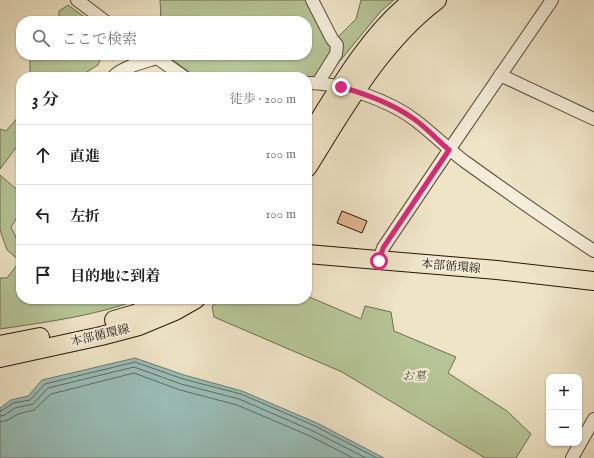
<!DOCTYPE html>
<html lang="ja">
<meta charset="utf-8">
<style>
body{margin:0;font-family:"IM FELL English","Noto Serif JP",serif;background:#f2f2f2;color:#222}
.controls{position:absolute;right:12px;bottom:12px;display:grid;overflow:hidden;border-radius:8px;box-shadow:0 1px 3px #0004}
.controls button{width:36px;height:36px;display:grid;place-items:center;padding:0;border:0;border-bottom:1px solid #e0e0e0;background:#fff;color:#222;font:20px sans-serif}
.stop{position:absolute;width:12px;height:12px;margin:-9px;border:3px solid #db2777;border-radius:50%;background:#fff}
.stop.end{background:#db2777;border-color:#fff;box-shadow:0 1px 4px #0008}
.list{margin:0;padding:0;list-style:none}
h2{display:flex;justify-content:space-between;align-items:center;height:52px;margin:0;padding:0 16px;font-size:17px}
h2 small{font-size:13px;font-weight:400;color:#767676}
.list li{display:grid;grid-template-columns:26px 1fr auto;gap:12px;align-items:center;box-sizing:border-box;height:60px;padding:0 16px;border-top:1px solid #e0e0e0}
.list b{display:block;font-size:15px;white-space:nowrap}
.list em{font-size:13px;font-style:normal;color:#767676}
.icon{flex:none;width:22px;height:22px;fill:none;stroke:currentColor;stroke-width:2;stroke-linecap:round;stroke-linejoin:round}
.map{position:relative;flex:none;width:594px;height:458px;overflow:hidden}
.search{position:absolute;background:#fff;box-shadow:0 1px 3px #0004;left:16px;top:16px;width:296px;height:44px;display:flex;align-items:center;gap:10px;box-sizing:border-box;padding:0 14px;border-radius:16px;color:#767676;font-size:15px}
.panel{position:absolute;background:#fff;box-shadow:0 1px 3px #0004;left:16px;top:72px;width:296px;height:232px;border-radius:16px}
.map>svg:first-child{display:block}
.green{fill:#b6c597;stroke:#6c6e51}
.water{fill:#9abeb9;stroke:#6a7c73}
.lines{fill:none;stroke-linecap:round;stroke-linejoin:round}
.shore{stroke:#5e6b62;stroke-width:1}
.building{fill:#e3b691;stroke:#23180b}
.minor-casing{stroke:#564b3a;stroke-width:14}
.highway-casing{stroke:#23180b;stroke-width:20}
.minor{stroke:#f4edda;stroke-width:12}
.highway{stroke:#eee4c6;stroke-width:18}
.route{stroke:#db2777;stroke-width:5}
.labels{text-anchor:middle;stroke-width:4;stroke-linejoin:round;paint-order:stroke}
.street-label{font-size:12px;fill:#23180b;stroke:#f4edda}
.park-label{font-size:12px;font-style:italic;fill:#56553c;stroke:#f4edda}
</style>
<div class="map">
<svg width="594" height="458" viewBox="0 0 594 458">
<rect width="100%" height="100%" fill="#eee4c6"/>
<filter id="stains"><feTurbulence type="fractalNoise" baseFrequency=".005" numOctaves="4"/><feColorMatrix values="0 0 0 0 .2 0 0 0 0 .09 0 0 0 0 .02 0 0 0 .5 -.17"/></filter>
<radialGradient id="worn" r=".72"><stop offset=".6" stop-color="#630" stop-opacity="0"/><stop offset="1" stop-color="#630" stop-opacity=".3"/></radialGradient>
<g class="green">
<path d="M160 0H307L332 50 315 77H199L193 75 166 55H307V21H161Z"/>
<path d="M361 0H394L381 11 330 73 342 53 338 37 356 19Z"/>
<path d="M68 5 90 21H59V11Z"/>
<path d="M30 55H35L40 60 50 58 52 55H102L98 65 82 75 84 77H30Z"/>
<path d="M21 114V141L0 169V129L6 131Z"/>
<path d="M0 175 21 193V211L11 227 21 248V299H140C95 316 47 322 0 329V278H7L20 261 7 250 0 230Z"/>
<path d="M307 296 361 319 365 306 391 312 394 331 456 357 448 373 507 411 531 434 516 458H485L342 372 214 317 212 306 223 299H307Z"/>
</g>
<path class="water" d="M135 358 184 375 242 391 317 423 384 458H0V408L11 400 28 396 42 380Z"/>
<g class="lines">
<g class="shore">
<path d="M0 411 3 410 13 403 30 400 45 384 135 362 183 379 241 394 315 426 377 458"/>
<path d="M0 416 5 415 15 408 33 404 48 388 134 367 181 384 239 399 313 431 366 458"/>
<path d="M0 422 8 420 18 414 34 410 51 394 134 373 180 390 237 405 310 436 353 458"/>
</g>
</g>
<path class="building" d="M342 211 367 221 362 233 337 223Z"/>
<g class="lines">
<defs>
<g id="minor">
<path d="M77 0 105 21"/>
<path d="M312 0 332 39 337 45 336 54 318 83"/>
<path d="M153 55 184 77"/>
<path d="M500 75 594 119"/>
<path d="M113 77C121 67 145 62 157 58"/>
<path d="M307 83C339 82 390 101 415 120 432 133 447 148 464 161 507 192 550 222 594 251"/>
<path d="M379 261 383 248 449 150 552 0"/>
<path d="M572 458 594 419"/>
</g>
<g id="highway">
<path d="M307 140C336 93 369 34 413 0"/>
<path d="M307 168C344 109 380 43 437 0"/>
<path d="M307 254 497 270 594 281"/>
<path d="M114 320 135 314 166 299"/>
<path d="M0 345 40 337"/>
<path d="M0 358 101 336 139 326 175 311 196 299"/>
</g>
</defs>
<use href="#minor" class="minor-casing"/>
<use href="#highway" class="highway-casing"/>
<use href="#minor" class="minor"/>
<use href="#highway" class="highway"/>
</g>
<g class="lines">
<path class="route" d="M341 87C366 94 393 104 414 119 427 128 437 140 449 150L383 248 379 261"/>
</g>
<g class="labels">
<g class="street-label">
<text transform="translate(451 266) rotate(5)" y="4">本部循環線</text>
<text transform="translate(100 335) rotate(-13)" y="4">本部循環線</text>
</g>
<g class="park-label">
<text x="414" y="380">お墓</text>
</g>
</g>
<rect width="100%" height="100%" filter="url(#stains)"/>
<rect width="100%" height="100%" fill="url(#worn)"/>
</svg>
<div class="controls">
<button>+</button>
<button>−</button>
</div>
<div class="stop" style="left:379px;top:261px"></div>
<div class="stop end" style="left:341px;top:87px"></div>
<div class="search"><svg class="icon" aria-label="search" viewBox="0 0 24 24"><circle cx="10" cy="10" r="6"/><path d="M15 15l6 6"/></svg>ここで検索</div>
<section class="panel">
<h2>3 分<small>徒歩 · 200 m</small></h2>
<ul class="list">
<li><svg class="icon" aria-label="ahead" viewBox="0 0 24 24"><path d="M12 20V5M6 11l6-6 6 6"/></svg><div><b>直進</b></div><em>100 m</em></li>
<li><svg class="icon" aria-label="left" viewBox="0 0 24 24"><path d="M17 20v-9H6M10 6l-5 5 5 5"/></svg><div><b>左折</b></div><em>100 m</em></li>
<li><svg class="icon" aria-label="arrive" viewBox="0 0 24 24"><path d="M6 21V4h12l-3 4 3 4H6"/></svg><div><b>目的地に到着</b></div></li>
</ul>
</section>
</div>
